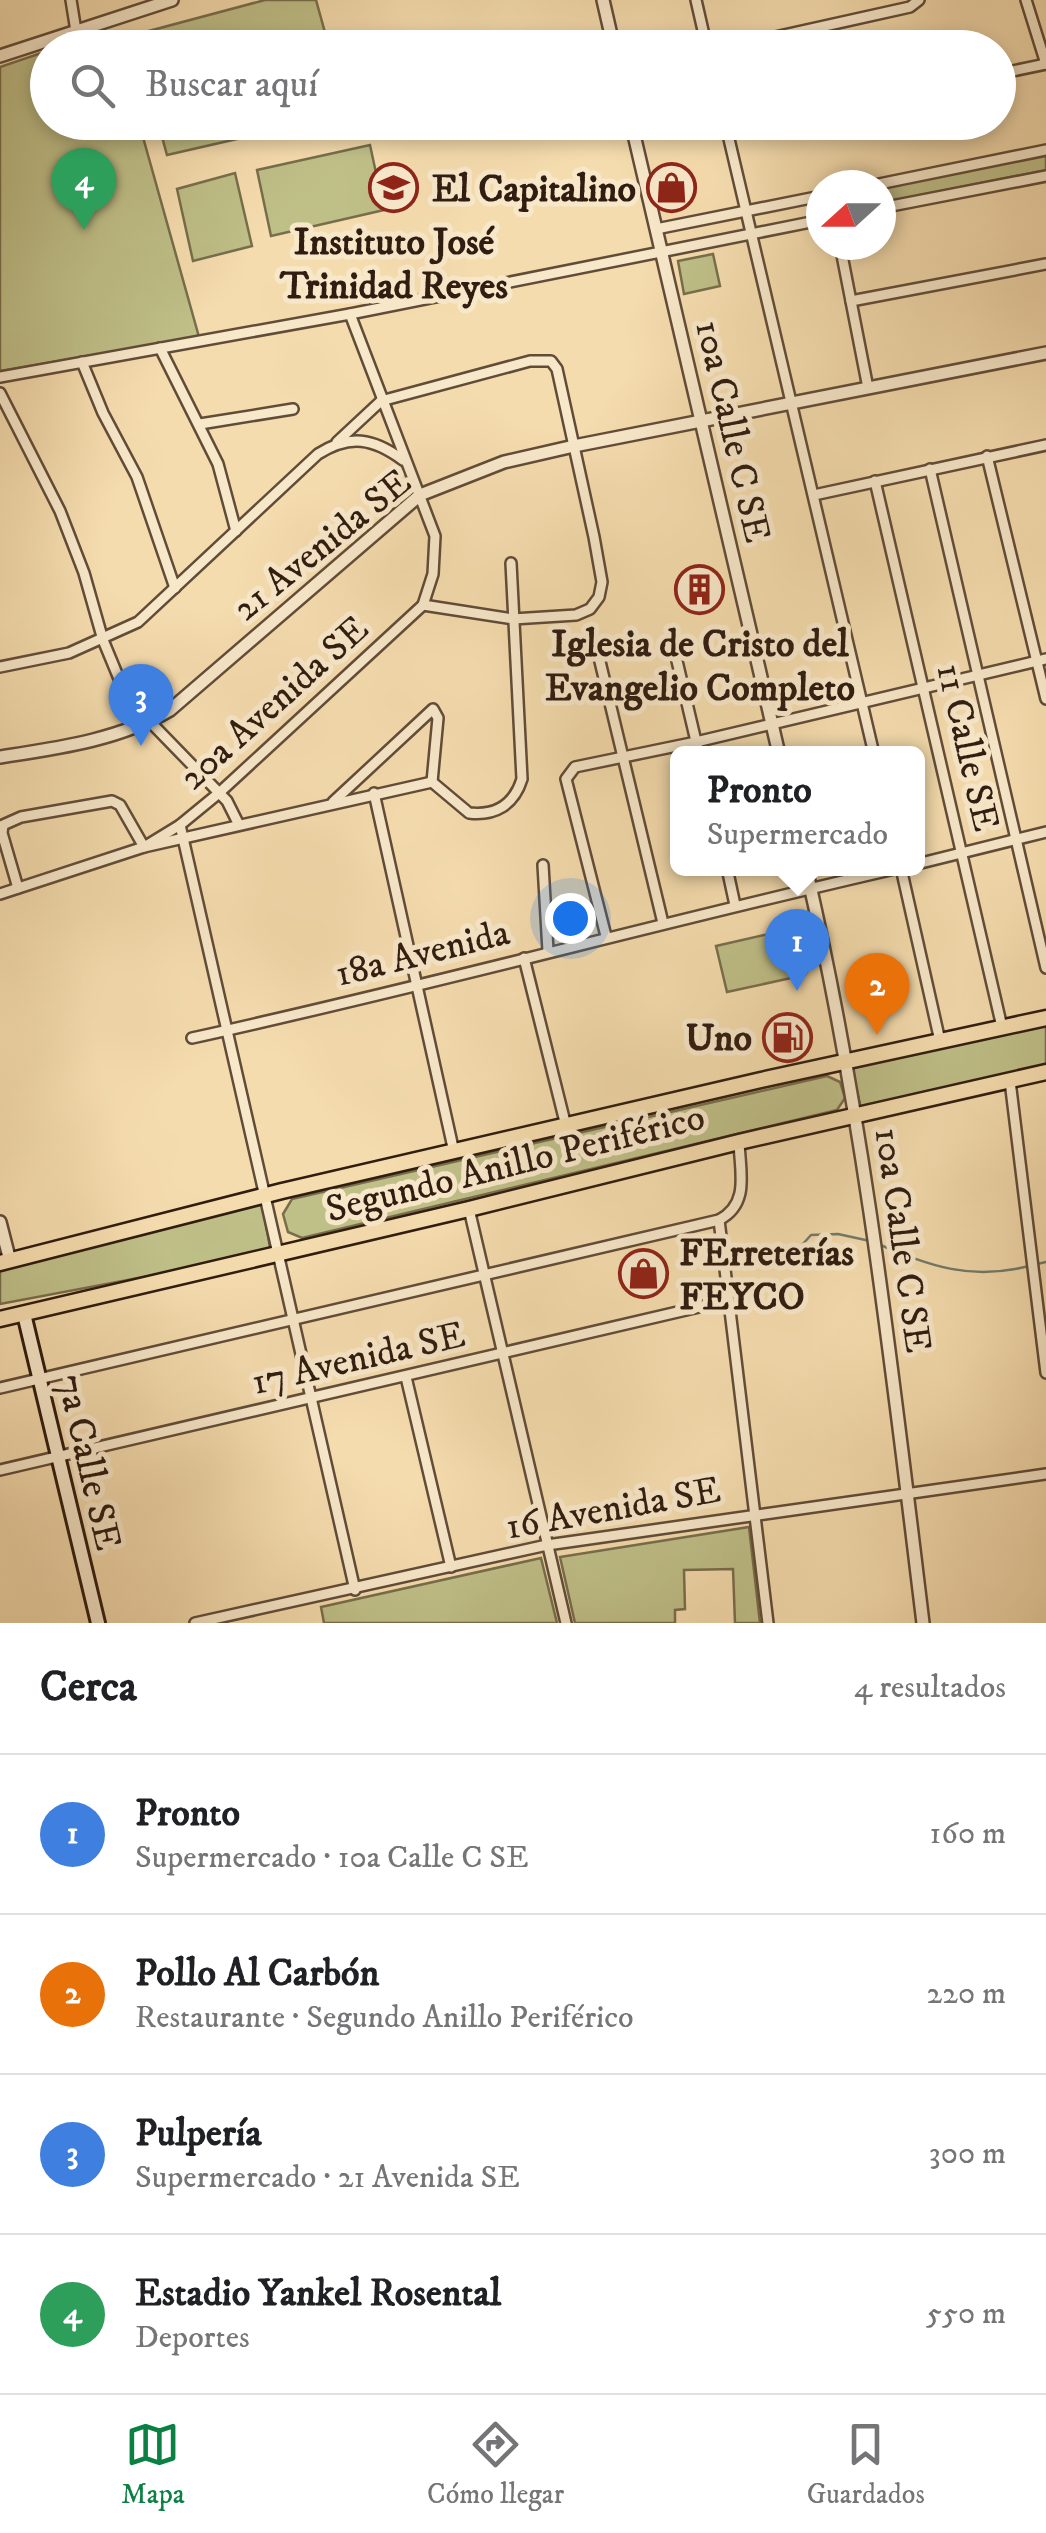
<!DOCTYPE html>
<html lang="es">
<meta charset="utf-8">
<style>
body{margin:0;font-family:"IM FELL DW Pica",serif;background:#f2f2f2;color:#202124}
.compass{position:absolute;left:806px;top:170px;width:90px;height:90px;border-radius:50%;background:#fff;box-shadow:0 5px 15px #0003;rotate:249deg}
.you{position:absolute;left:570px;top:918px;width:35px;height:35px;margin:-25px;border:8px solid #fff;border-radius:50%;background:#1a73e8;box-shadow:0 0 0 15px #1a73e833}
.badge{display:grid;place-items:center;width:65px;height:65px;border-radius:50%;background:#0b8043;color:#fff;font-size:32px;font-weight:700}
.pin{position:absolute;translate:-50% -82px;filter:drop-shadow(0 2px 5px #0008)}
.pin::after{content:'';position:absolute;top:52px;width:35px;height:30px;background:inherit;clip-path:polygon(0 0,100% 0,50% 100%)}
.popup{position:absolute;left:670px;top:746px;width:255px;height:130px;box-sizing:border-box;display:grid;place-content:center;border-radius:15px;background:#fff;filter:drop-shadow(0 2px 8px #0005);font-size:32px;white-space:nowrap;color:#757577}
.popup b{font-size:38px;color:#202124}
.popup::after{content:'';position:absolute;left:50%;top:100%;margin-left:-20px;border:20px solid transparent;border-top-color:#fff}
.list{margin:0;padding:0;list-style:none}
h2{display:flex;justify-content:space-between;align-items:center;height:130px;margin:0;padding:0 40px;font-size:42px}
h2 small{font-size:32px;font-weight:400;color:#757577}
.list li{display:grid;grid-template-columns:65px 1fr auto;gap:30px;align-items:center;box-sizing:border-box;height:160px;padding:0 40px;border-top:2px solid #e0e0e0}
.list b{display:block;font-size:38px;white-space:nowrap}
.list p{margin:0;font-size:32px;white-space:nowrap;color:#757577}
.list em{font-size:32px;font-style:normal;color:#757577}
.icon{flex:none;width:55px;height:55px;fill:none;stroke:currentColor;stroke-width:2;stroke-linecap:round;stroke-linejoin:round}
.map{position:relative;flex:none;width:1046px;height:1623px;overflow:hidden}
.search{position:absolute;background:#fff;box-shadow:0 5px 15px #0003;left:30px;right:30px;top:30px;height:110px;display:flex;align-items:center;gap:25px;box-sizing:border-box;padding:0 35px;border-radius:55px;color:#757577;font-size:38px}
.sheet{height:770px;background:#fff}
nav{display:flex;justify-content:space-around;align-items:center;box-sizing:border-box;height:140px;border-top:2px solid #e0e0e0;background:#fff;font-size:28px;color:#757577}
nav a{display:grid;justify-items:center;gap:5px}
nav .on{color:#0b8043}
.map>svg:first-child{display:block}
.green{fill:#bfbf88;stroke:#786e4c;stroke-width:2.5}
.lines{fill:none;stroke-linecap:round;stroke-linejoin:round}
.stream{stroke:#717c6b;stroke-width:2.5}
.minor-casing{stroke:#614c38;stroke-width:14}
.tertiary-casing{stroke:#614c38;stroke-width:16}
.secondary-casing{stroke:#301c10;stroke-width:18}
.primary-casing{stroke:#301c10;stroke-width:19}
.minor{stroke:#f8e8ca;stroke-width:9}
.tertiary{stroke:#f8e8ca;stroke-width:11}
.secondary{stroke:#f8e8ca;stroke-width:12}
.primary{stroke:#f5dcae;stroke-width:14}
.labels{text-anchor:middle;stroke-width:10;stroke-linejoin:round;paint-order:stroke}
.poi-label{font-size:38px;font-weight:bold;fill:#301c10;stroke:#f8e8ca;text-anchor:end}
.street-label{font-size:38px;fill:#301c10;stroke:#f8e8ca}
</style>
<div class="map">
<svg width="1046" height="1623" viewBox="0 0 1046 1623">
<rect width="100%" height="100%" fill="#f5dcae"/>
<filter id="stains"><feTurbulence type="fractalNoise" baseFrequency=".002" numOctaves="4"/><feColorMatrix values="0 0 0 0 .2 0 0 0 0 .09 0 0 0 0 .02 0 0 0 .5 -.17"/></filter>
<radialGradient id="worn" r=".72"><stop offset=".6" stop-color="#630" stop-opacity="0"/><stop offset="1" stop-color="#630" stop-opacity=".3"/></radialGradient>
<g class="green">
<path d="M265 0H316L329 47H137L134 35Z"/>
<path d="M47 51 48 122 139 123 199 337 0 371V67Z"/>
<path d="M158 122H307V123L167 155Z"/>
<path d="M370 145 384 210 271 236 257 170Z"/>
<path d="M1046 155V170L881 203V188Z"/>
<path d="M235 173 252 246 193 261 177 189Z"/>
<path d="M713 254 720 286 684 294 678 261Z"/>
<path d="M808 925 815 959 805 975 727 992 716 946Z"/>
<path d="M1046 1018V1071L862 1114 851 1064Z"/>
<path d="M827 1076 840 1082 845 1098 837 1110 302 1238 288 1232 283 1214 292 1199Z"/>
<path d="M262 1203 271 1253 0 1304V1268Z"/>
<path d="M749 1527 760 1623H735L733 1569 684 1570 685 1609 675 1610V1623H575L560 1557Z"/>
<path d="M541 1558 557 1623H324L321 1607Z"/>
</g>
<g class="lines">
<g class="stream">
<path d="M878 1244C931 1266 970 1281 1029 1266"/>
<path d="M792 1256 811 1235 838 1234 870 1241"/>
<path d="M1037 1264 1046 1262"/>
</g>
<defs>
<g id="minor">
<path d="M71 0 76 31"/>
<path d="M696 0 707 48"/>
<path d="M1026 0 1046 64"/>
<path d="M726 48 910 7 919 0"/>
<path d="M998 74 1046 64"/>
<path d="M725 122 874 754"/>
<path d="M727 131 766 122"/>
<path d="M874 185 1046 150"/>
<path d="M881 208 1046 176"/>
<path d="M656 229 821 196"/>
<path d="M840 245 868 388"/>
<path d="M851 301 1046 264"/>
<path d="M160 348 218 464 236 531"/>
<path d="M82 362 103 413 137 477 175 588"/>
<path d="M0 377 350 314 821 220"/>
<path d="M0 393 60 511 84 573 103 640 127 698 227 801 238 823"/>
<path d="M200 424 293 409"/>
<path d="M337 442 381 401 530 361H551L557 369 594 537 602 582 599 597 590 609 576 615 513 619 423 605"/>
<path d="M987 456 1046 699"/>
<path d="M930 469 1046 968"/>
<path d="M875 481 1002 1027"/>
<path d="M814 495 1046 445"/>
<path d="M673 644 699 754"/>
<path d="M596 645 663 923"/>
<path d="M0 667 69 653 138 622 318 454C350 434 373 438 403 460"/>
<path d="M432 782 469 813C495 816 514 805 522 779L511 563"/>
<path d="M374 793 454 1152"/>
<path d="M333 802 433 709 438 718 432 782"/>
<path d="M180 825 355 1590"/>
<path d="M917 864 1046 832"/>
<path d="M543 865 548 951"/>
<path d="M727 868 735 905"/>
<path d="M901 868 940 1041"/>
<path d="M18 888 2 833 3 825 21 817 112 801 120 805 144 847 432 782"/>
<path d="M0 894 144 847 180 825 219 793 423 605 433 574 435 536 350 314"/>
<path d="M606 936 566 779 575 767 696 742 1046 659"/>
<path d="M524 958 566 1126"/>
<path d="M192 1038C429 986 662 922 899 868"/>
<path d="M1010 1081 1046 1373"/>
<path d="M469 1209 566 1623"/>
<path d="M719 1220 768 1623"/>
<path d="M406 1377 451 1567"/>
<path d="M0 1388 719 1220C750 1204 740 1172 739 1142"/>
<path d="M0 1470 729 1300"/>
<path d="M195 1623 547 1545 1046 1474"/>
</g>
<g id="tertiary">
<path d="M603 0 614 48"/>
<path d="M0 56 172 0"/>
<path d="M631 122 779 754"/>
<path d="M0 757C58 748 119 740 170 710L420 495 504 462 574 446 1046 353"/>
<path d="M806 868C864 1117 892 1370 923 1623"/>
<path d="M0 1222 10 1261"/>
</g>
<path id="secondary" d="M24 1314 98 1623"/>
<g id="primary">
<path d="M0 1263 282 1191 761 1080 1046 1018"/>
<path d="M0 1319 469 1209 739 1142 1046 1072"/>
</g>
</defs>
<use href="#minor" class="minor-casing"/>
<use href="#tertiary" class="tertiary-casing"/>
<use href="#secondary" class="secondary-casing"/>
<use href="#primary" class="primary-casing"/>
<use href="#minor" class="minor"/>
<use href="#tertiary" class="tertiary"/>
<use href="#secondary" class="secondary"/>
<use href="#primary" class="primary"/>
</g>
<defs>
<symbol id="university-ring" viewBox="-11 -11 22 22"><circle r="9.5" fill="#f8e8ca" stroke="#8f2418" stroke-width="1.5"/><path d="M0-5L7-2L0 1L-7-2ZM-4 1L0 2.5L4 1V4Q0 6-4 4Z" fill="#8f2418"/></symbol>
<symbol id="shop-ring" viewBox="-11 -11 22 22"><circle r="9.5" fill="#f8e8ca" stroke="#8f2418" stroke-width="1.5"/><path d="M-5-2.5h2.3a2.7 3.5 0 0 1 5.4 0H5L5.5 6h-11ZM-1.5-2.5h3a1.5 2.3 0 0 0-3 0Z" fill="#8f2418"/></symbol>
<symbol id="building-ring" viewBox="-11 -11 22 22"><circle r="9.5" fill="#f8e8ca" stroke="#8f2418" stroke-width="1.5"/><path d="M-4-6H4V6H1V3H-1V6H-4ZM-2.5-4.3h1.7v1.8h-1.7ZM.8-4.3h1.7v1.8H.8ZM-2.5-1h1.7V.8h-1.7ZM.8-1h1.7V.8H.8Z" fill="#8f2418"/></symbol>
<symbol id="fuel-ring" viewBox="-11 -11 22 22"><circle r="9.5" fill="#f8e8ca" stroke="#8f2418" stroke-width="1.5"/><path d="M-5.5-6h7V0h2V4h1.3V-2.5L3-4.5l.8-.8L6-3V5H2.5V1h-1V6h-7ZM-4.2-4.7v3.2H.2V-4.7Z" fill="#8f2418"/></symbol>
</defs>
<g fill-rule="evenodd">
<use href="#university-ring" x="366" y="160" width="55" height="55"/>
<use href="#shop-ring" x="644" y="160" width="55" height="55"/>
<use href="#building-ring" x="672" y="562" width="55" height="55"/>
<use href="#fuel-ring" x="760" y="1010" width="55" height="55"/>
<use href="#shop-ring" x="616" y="1246" width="55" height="55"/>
</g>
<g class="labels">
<g class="poi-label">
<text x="636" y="201">El Capitalino</text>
<text x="394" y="254" text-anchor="middle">Instituto José<tspan x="394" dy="44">Trinidad Reyes</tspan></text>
<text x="700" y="656" text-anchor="middle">Iglesia de Cristo del<tspan x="700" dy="44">Evangelio Completo</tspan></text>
<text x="752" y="1050">Uno</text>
<text x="679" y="1265" text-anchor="start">FErreterías<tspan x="679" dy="44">FEYCO</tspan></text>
</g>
<g class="street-label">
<text transform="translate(734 431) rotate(77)" y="13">10a Calle C SE</text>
<text transform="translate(321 544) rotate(-39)" y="13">21 Avenida SE</text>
<text transform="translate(273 702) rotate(-42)" y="13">20a Avenida SE</text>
<text transform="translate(969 747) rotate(77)" y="13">11 Calle SE</text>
<text transform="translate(422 952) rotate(-14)" y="13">18a Avenida</text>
<text transform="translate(515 1162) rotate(-14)" y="13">Segundo Anillo Periférico</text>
<text transform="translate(904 1240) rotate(82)" y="13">10a Calle C SE</text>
<text transform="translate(358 1357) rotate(-13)" y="13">17 Avenida SE</text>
<text transform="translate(90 1462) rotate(77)" y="13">7a Calle SE</text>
<text transform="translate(613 1507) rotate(-10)" y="13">16 Avenida SE</text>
</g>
</g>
<rect width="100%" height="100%" filter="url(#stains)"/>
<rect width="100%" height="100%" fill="url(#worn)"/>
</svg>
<svg class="compass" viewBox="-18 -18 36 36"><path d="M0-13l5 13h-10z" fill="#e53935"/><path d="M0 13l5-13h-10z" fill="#757577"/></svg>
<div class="you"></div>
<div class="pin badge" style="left:797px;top:991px;background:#3f7fe0">1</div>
<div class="popup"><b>Pronto</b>Supermercado</div>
<div class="pin badge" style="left:877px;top:1035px;background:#e8710a">2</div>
<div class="pin badge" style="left:141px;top:746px;background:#3f7fe0">3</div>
<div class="pin badge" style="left:84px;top:230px;background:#2e9e5b">4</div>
<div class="search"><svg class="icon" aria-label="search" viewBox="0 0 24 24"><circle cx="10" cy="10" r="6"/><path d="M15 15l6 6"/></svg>Buscar aquí</div>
</div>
<section class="sheet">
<h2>Cerca<small>4 resultados</small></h2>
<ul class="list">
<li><span class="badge" style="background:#3f7fe0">1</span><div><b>Pronto</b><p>Supermercado · 10a Calle C SE</p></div><em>160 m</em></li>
<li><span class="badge" style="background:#e8710a">2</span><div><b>Pollo Al Carbón</b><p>Restaurante · Segundo Anillo Periférico</p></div><em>220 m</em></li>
<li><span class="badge" style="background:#3f7fe0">3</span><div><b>Pulpería</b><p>Supermercado · 21 Avenida SE</p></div><em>300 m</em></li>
<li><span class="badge" style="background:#2e9e5b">4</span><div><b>Estadio Yankel Rosental</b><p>Deportes</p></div><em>550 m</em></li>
</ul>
</section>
<nav>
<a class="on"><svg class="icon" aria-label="map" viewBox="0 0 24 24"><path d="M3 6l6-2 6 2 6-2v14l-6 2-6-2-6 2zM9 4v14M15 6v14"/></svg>Mapa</a>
<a><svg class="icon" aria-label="directions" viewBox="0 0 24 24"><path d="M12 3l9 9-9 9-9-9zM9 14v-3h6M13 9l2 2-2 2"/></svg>Cómo llegar</a>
<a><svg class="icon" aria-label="saved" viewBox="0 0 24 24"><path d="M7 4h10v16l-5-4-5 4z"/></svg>Guardados</a>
</nav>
